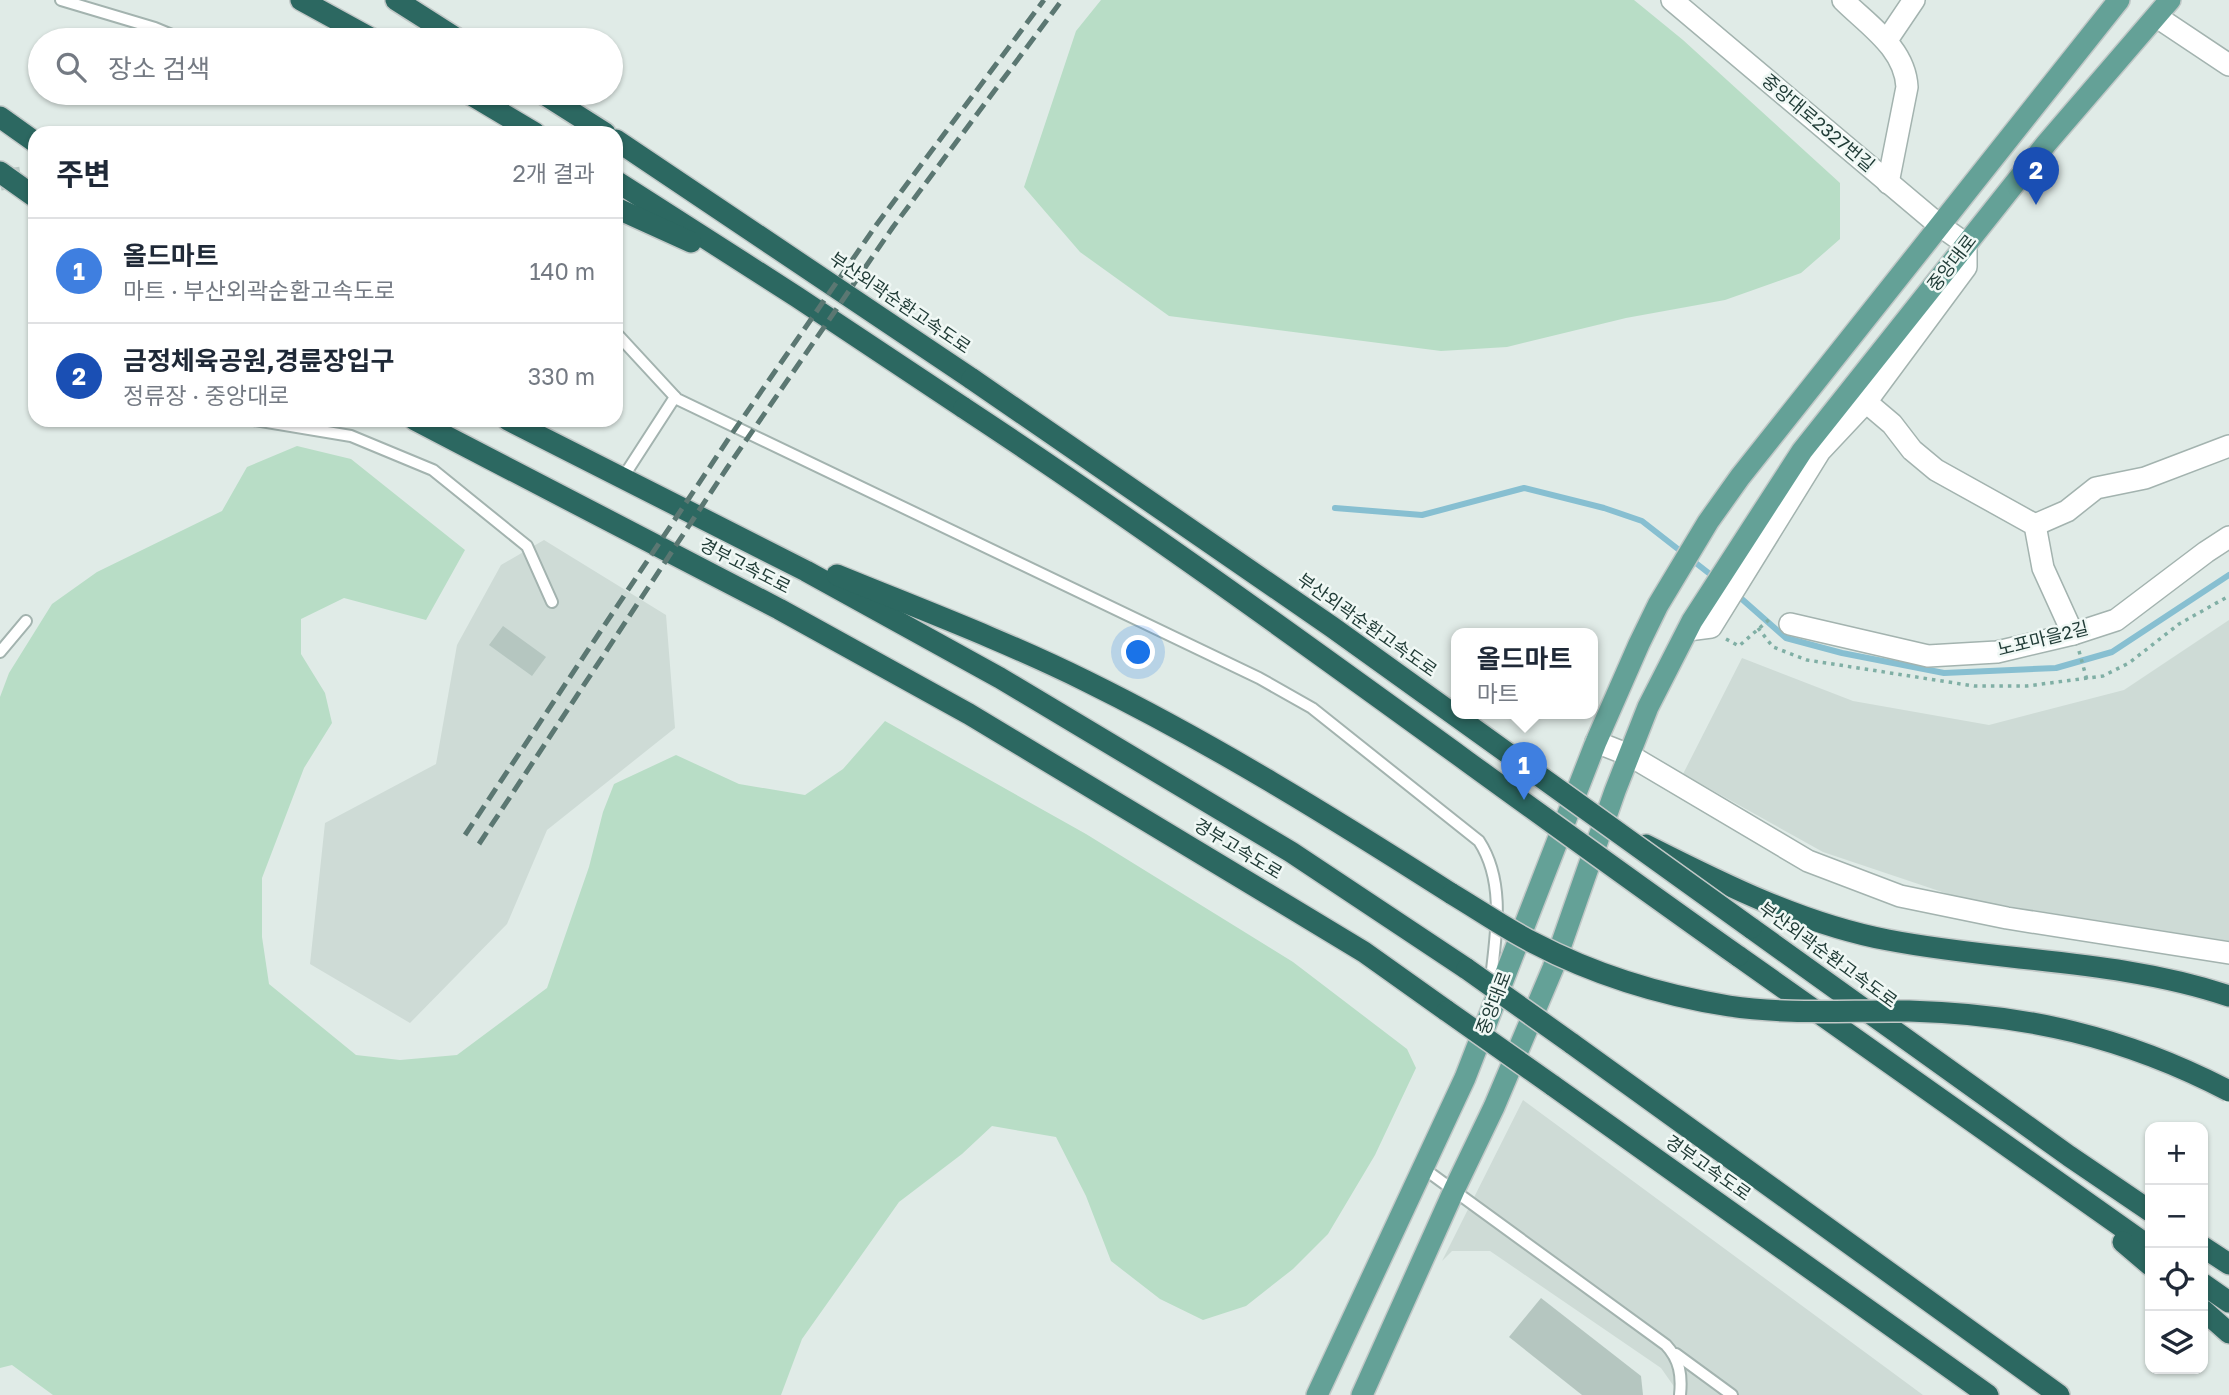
<!DOCTYPE html>
<html lang="ko">
<meta charset="utf-8">
<style>
body{margin:0;font-family:"Golos Text","Noto Sans KR",sans-serif;background:#f6f6f7;color:#1f2937}
.controls{position:absolute;right:21px;bottom:21px;display:grid;overflow:hidden;border-radius:14px;box-shadow:0 2px 5px #0004}
.controls button{width:63px;height:63px;display:grid;place-items:center;padding:0;border:0;border-bottom:2px solid #e0e1e3;background:#fff;color:#1f2937;font:35px sans-serif}
.you{position:absolute;left:1139px;top:653px;width:24px;height:24px;margin:-18px;border:5px solid #fff;border-radius:50%;background:#1a73e8;box-shadow:0 0 0 10px #1a73e833}
.badge{display:grid;place-items:center;width:46px;height:46px;border-radius:50%;background:#b45309;color:#fff;font-size:23px;font-weight:700}
.pin{position:absolute;translate:-50% -58px;filter:drop-shadow(0 2px 4px #0008)}
.pin::after{content:'';position:absolute;top:37px;width:24px;height:21px;background:inherit;clip-path:polygon(0 0,100% 0,50% 100%)}
.popup{position:absolute;left:1451px;top:628px;width:147px;height:91px;box-sizing:border-box;display:grid;place-content:center;border-radius:14px;background:#fff;filter:drop-shadow(0 2px 5px #0005);font-size:23px;white-space:nowrap;color:#747a83}
.popup b{font-size:26px;color:#1f2937}
.popup::after{content:'';position:absolute;left:50%;top:100%;margin-left:-14px;border:14px solid transparent;border-top-color:#fff}
.list{margin:0;padding:0;list-style:none}
h2{display:flex;justify-content:space-between;align-items:center;height:91px;margin:0;padding:0 28px;font-size:30px}
h2 small{font-size:23px;font-weight:400;color:#747a83}
.list li{display:grid;grid-template-columns:46px 1fr auto;gap:21px;align-items:center;box-sizing:border-box;height:105px;padding:0 28px;border-top:2px solid #e0e1e3}
.list b{display:block;font-size:26px;white-space:nowrap}
.list p{margin:0;font-size:23px;white-space:nowrap;color:#747a83}
.list em{font-size:23px;font-style:normal;color:#747a83}
.icon{flex:none;width:38px;height:38px;fill:none;stroke:currentColor;stroke-width:2;stroke-linecap:round;stroke-linejoin:round}
.map{position:relative;flex:none;width:2229px;height:1395px;overflow:hidden}
.search{position:absolute;background:#fff;box-shadow:0 2px 5px #0004;left:28px;top:28px;width:595px;height:77px;display:flex;align-items:center;gap:18px;box-sizing:border-box;padding:0 24px;border-radius:38px;color:#747a83;font-size:26px}
.panel{position:absolute;background:#fff;box-shadow:0 2px 5px #0004;left:28px;top:126px;width:595px;height:301px;border-radius:21px}
.map>svg:first-child{display:block}
.built{fill:#cedbd6}
.green{fill:#b8ddc6}
.lines{fill:none;stroke-linecap:round;stroke-linejoin:round}
.stream{stroke:#87bfd1;stroke-width:6}
.building{fill:#b5c6c0}
.motorway-tunnel{stroke:#bac8c4;stroke-width:21;stroke-dasharray:21 10;stroke-linecap:butt}
.service-casing{stroke:#a3b3af;stroke-width:14}
.minor-casing{stroke:#a3b3af;stroke-width:24}
.tertiary-casing{stroke:#a3b3af;stroke-width:24}
.primary-casing{stroke:#c1c8c7;stroke-width:24}
.motorway-casing{stroke:#c1c8c7;stroke-width:24}
.path{stroke:#80afa5;stroke-width:3.5;stroke-dasharray:3.5 5;stroke-linecap:butt}
.service{stroke:#fff;stroke-width:10}
.minor{stroke:#fff;stroke-width:21}
.tertiary{stroke:#fff;stroke-width:21}
.primary{stroke:#64a197;stroke-width:21}
.motorway{stroke:#2c6861;stroke-width:21}
.rail{stroke:#5b7772;stroke-width:5;stroke-dasharray:14 7;stroke-linecap:butt}
.motorway-bridge-casing{stroke:#c1c8c7;stroke-width:24;stroke-linecap:butt}
.motorway-bridge{stroke:#2c6861;stroke-width:21}
.labels{text-anchor:middle;stroke-width:5;stroke-linejoin:round;paint-order:stroke}
.street-label{font-size:18px;fill:#213c37;stroke:#f0f8f5}
</style>
<div class="map">
<svg width="2229" height="1395" viewBox="0 0 2229 1395">
<rect width="100%" height="100%" fill="#e0ebe7"/>
<g class="built">
<path d="M544 540 666 615 675 728 547 830 507 924 410 1023 310 964 325 823 436 764 457 645 501 565Z"/>
<path d="M2229 620V941L1963 899 1823 852 1683 774 1742 658 1853 701 1989 725 2124 690Z"/>
<path d="M1523 1100 1923 1395H1680L1661 1368 1490 1251H1452L1442 1261Z"/>
</g>
<g class="green">
<path d="M1101 0H1634L1683 40 1840 183V239L1801 273 1725 300 1626 318 1507 347 1441 351 1169 316 1080 252 1024 187 1076 31Z"/>
<path d="M297 446 351 459 465 550 426 620 344 598 301 619V654L325 693 332 723 304 768 262 878V937L269 984 356 1055 400 1060 457 1055 547 988 589 867 603 812 614 784 676 755 739 784 805 795 843 769 885 721 1086 834 1293 962 1407 1049 1416 1068 1375 1155 1328 1234 1293 1269 1246 1306 1203 1320 1160 1299 1111 1261 1086 1196 1056 1137 992 1126 962 1154 899 1202 802 1339 781 1395H53L12 1365 0 1368V697L9 673 52 604 97 572 222 511 247 467Z"/>
</g>
<g class="lines">
<g class="stream">
<path d="M1335 508 1422 515 1524 488 1604 508 1642 521 1715 578"/>
<path d="M1735 593 1786 638 1842 653 1944 673 2056 668 2112 652 2229 575"/>
</g>
</g>
<g class="building">
<path d="M503 626 546 657 532 676 489 645Z"/>
<path d="M1541 1298 1641 1376 1643 1395H1582L1509 1337Z"/>
</g>
<g class="lines">
<path class="motorway-tunnel" d="M0 180 35 175"/>
<defs>
<g id="service">
<path d="M61 0 155 28 184 40"/>
<path d="M616 333 677 399 1259 678 1312 708 1479 841C1507 884 1495 939 1490 987"/>
<path d="M254 420 351 436 433 470 527 546 552 602"/>
<path d="M622 479 675 397"/>
<path d="M0 652 26 621"/>
<path d="M1423 1168 1666 1345C1680 1360 1682 1376 1680 1395"/>
<path d="M1676 1354 1732 1395"/>
</g>
<g id="minor">
<path d="M1843 0C1868 25 1905 48 1907 87L1888 183"/>
<path d="M1887 40 1914 0"/>
<path d="M1866 402 1892 424 1912 450 1936 470 2035 525 2043 568 2073 634"/>
<path d="M2035 525 2067 511 2096 488 2145 478 2229 446"/>
<path d="M1790 624 1928 656 1997 652 2073 634 2116 620 2206 552 2229 537"/>
<path d="M1688 630 1711 627 1820 451 1866 402 1966 267V244"/>
</g>
<g id="tertiary">
<path d="M1672 0 1939 225 1966 244"/>
<path d="M2157 17 2229 65"/>
<path d="M1596 742 1629 755 1808 861 1900 896 2007 918 2229 953"/>
</g>
<g id="primary">
<path d="M1317 1395 1465 1078 1596 742 1639 644 1658 605 1708 522 1740 477 2119 0"/>
<path d="M1362 1395 1455 1188 1494 1107 1553 968 1615 791 1648 707 1692 621 1802 451 2046 144 2170 0"/>
</g>
<g id="motorway">
<path d="M301 0 374 40"/>
<path d="M396 0 459 40"/>
<path d="M468 93 535 133"/>
<path d="M542 93 605 133"/>
<path d="M0 117 35 142"/>
<path d="M616 140 972 379"/>
<path d="M0 172 35 197"/>
<path d="M616 181 797 297 964 408"/>
<path d="M616 208 691 242"/>
<path d="M415 420 779 609 969 714 1364 952 1447 1011"/>
<path d="M508 420 806 571 1000 678 1291 852 1467 969"/>
<path d="M837 575C920 609 1005 641 1086 681 1212 743 1333 818 1452 894"/>
<path d="M1646 845C1723 884 1803 924 1888 940 2001 962 2119 959 2229 996"/>
<path d="M1751 928 2069 1156 2150 1211"/>
<path d="M1738 956 2150 1247"/>
<path d="M1571 1043 2059 1395"/>
<path d="M1552 1085 1988 1395"/>
<path d="M2123 1242 2150 1265"/>
<path d="M2203 1247 2229 1264"/>
<path d="M2203 1284 2229 1302"/>
<path d="M2203 1310 2229 1333"/>
</g>
</defs>
<use href="#service" class="service-casing"/>
<use href="#minor" class="minor-casing"/>
<use href="#tertiary" class="tertiary-casing"/>
<use href="#primary" class="primary-casing"/>
<use href="#motorway" class="motorway-casing"/>
<g class="path">
<path d="M1758 628 1773 647 1807 660 1974 686H2027L2103 676 2129 663 2179 624 2229 596"/>
<path d="M1726 639 1739 646 1772 617"/>
<path d="M2079 651 2087 680"/>
</g>
<use href="#service" class="service"/>
<use href="#minor" class="minor"/>
<use href="#tertiary" class="tertiary"/>
<use href="#primary" class="primary"/>
<use href="#motorway" class="motorway"/>
<g class="rail">
<path d="M465 835 731 435 877 224 1044 0"/>
<path d="M479 844 727 468 893 227 1062 0"/>
</g>
<defs>
<g id="motorway-bridge">
<path d="M972 379 1332 627 1751 928"/>
<path d="M964 408C1228 582 1480 774 1738 956"/>
<path d="M1452 894C1479 910 1506 929 1534 943 1595 975 1661 995 1729 1006 1788 1015 1850 1010 1909 1011 2026 1014 2125 1037 2229 1091"/>
<path d="M1467 969 1571 1043"/>
<path d="M1447 1011 1552 1085"/>
</g>
</defs>
<use href="#motorway-bridge" class="motorway-bridge-casing"/>
<use href="#motorway-bridge" class="motorway-bridge"/>
</g>
<g class="labels">
<g class="street-label">
<text transform="translate(1818 123) rotate(40)" y="6">중앙대로2327번길</text>
<text transform="translate(1952 263) rotate(-52)" y="6">중앙대로</text>
<text transform="translate(900 303) rotate(34)" y="6">부산외곽순환고속도로</text>
<text transform="translate(745 566) rotate(27)" y="6">경부고속도로</text>
<text transform="translate(1367 625) rotate(35)" y="6">부산외곽순환고속도로</text>
<text transform="translate(2043 639) rotate(-14)" y="6">노포마을2길</text>
<text transform="translate(1238 849) rotate(31)" y="6">경부고속도로</text>
<text transform="translate(1828 955) rotate(36)" y="6">부산외곽순환고속도로</text>
<text transform="translate(1494 1003) rotate(-69)" y="6">중앙대로</text>
<text transform="translate(1708 1168) rotate(35)" y="6">경부고속도로</text>
</g>
</g>
</svg>
<div class="controls">
<button>+</button>
<button>−</button>
<button><svg class="icon" aria-label="locate" viewBox="0 0 24 24"><circle cx="12" cy="12" r="6"/><path d="M12 2v4M12 18v4M2 12h4M18 12h4"/></svg></button>
<button><svg class="icon" aria-label="layers" viewBox="0 0 24 24"><path d="M12 4l9 5-9 5-9-5zM3 14l9 5 9-5"/></svg></button>
</div>
<div class="you"></div>
<div class="pin badge" style="left:1524px;top:800px;background:#3f7fe0">1</div>
<div class="popup"><b>올드마트</b>마트</div>
<div class="pin badge" style="left:2036px;top:205px;background:#1a4fb4">2</div>
<div class="search"><svg class="icon" aria-label="search" viewBox="0 0 24 24"><circle cx="10" cy="10" r="6"/><path d="M15 15l6 6"/></svg>장소 검색</div>
<section class="panel">
<h2>주변<small>2개 결과</small></h2>
<ul class="list">
<li><span class="badge" style="background:#3f7fe0">1</span><div><b>올드마트</b><p>마트 · 부산외곽순환고속도로</p></div><em>140 m</em></li>
<li><span class="badge" style="background:#1a4fb4">2</span><div><b>금정체육공원,경륜장입구</b><p>정류장 · 중앙대로</p></div><em>330 m</em></li>
</ul>
</section>
</div>
